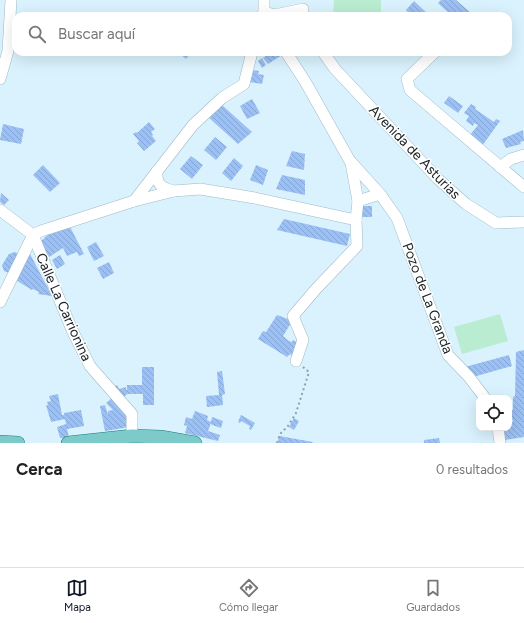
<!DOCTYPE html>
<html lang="es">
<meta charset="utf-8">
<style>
body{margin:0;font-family:Figtree,sans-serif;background:#f2f2f2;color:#222}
.controls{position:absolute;right:12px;bottom:12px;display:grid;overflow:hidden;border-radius:8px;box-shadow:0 4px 16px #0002}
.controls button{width:36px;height:36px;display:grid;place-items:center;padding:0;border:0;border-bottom:1px solid #e0e0e0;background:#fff;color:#222;font:20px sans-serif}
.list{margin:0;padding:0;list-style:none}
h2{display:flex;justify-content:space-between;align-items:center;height:52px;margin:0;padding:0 16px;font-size:17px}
h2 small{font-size:13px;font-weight:400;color:#767676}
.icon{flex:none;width:22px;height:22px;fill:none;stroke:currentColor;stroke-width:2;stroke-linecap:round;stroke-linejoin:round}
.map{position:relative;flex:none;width:524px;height:443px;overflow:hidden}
.search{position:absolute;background:#fff;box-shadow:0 4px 16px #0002;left:12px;right:12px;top:12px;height:44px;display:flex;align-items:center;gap:10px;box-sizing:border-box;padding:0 14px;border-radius:12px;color:#767676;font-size:15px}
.sheet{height:124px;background:#fff}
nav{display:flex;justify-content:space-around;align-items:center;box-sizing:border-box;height:56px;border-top:1px solid #e0e0e0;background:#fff;font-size:11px;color:#767676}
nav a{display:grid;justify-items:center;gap:2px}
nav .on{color:#111827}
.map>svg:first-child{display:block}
.grass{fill:#b9ecd0}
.building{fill:url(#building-back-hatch)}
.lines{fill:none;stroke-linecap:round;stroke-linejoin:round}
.minor-casing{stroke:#a1bac4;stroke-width:12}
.major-casing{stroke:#207978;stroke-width:14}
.path{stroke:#8ea1a9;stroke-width:2;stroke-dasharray:2 3;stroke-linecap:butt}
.minor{stroke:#fff;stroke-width:11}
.major{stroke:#7ccbca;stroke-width:13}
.labels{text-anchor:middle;stroke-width:3;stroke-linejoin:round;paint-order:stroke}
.street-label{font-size:14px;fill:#172124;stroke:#fff}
</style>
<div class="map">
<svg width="524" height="443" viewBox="0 0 524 443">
<defs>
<pattern id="building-back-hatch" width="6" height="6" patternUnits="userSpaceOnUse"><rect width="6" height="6" fill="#9bc0f5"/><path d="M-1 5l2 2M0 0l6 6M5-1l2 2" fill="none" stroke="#85a5d2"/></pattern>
</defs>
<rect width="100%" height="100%" fill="#d9f2fd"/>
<g class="grass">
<path d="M334 0H381V16H333Z"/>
<path d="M500 314 508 341 462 354 454 327Z"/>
</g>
<g class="building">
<path d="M441 0H456L471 13 468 16H452L438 3Z"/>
<path d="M414 1 430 16H412L406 10Z"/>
<path d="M178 52H196L192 56 190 54 186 59Z"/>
<path d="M265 52H280L282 55 268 64 263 58 267 55Z"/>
<path d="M262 58 266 65 262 68 258 61Z"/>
<path d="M252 70 259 71 258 74 264 75 262 84 249 82Z"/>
<path d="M449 96 463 106 458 113 444 103Z"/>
<path d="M252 99 260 113 247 119 240 106Z"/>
<path d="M471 104 476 107 475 109 494 122 496 119 500 121 482 146 470 135 478 125 474 123 473 126 466 121 469 116 464 113Z"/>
<path d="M222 105 252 132 238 144 208 117Z"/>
<path d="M149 122 155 129 151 132 153 135 152 136 156 141 144 151 137 143 139 141 133 134 136 132 137 133Z"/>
<path d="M3 124 24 129 21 144 0 140Z"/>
<path d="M523 130 524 141 520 142 521 144 506 148 502 139Z"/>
<path d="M215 137 227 147 216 160 204 150Z"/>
<path d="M292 151 305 154 304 170 286 166Z"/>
<path d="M191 156 203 165 192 179 180 169Z"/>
<path d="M234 158 243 166 231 181 222 173Z"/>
<path d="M43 165 60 183 50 192 33 175Z"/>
<path d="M256 165 268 170 263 185 250 180Z"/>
<path d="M282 175 305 180V195L276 189Z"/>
<path d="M1 193 9 200 4 205 0 202Z"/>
<rect x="362" y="206" width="10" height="11"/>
<path d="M284 219 350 234 347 246 277 230Z"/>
<path d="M68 223 84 254 79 256 77 252 67 256 63 248 46 259 37 245 50 233Z"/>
<path d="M96 242 104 256 94 261 87 247Z"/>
<path d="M15 252 20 255 9 273 4 271 2 265 9 254Z"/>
<path d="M30 254 52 296 38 294 39 292 33 289 32 290 14 279Z"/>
<path d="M60 255 65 264 57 269 52 260Z"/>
<path d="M109 262 114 273 103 279 97 268Z"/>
<path d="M277 315 288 319 291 323 283 336 289 341 292 342 293 340 298 343 293 357 290 354 287 357 258 339 263 331 266 332Z"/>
<path d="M524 350V437L505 440 502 428H509V423L513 422 511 411 513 410V397L515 396 516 352Z"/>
<path d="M509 355 512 366 473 377 465 367Z"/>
<path d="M142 367H154V405H143V394H127L121 400 110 389 117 385 119 389 126 387V390H127V385H142Z"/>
<path d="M222 371 225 394 222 395 223 405 207 407 206 396 219 395 217 372Z"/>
<path d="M58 394 62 415H64V413L81 410 84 426 67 429 69 438H60L57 427 66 424 65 419 51 422 46 405H48L47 402 51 401 49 396Z"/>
<path d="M112 398 127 413 130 427 105 431 100 406 105 405 108 415V411L113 410 106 403Z"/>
<path d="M195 411 208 416 207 420 211 422 212 417 223 421 221 428 210 424V426L208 431 220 435 218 441 185 433 187 426 184 425 186 417 192 419Z"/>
<path d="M241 415 255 423 251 430 249 429 250 426 241 421 240 423 238 422Z"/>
<path d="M294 418 299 421 294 430 289 427Z"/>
<path d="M279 436 313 442 312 443H278Z"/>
<path d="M439 438 440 443H424V440Z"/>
</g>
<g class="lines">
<defs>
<g id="minor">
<path d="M264 0V12"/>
<path d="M262 16 264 12 275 15 303 9"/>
<path d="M323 52 335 69 438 179 466 204 496 223 524 222"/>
<path d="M435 52 407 79 410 90 524 187"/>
<path d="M0 79 8 51 11 0"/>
<path d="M352 163 380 194"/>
<path d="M500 167 511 159 524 155"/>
<path d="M157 171C156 185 162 188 174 191"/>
<path d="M134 201 193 125 222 98 244 84 252 52"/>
<path d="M358 201 380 194 397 218 448 355 469 377 485 398"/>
<path d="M0 210 33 235 41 231 134 201 174 191 200 189 255 198 356 220 358 201 351 163 306 83 286 52"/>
<path d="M33 235 72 330 90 366 132 414V436"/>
<path d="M0 302 33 235"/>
<path d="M296 361 303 340 293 316 316 289 357 246 356 220"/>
<path d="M498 428 500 443"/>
</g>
<g id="major">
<path d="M0 442 18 443"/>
<path d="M68 443 132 436 161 437 195 443"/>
</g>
</defs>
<use href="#minor" class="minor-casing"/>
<use href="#major" class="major-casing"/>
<path class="path" d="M277 443 280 434 288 426 296 413 309 372 303 367"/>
<use href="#minor" class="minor"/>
<use href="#major" class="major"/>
</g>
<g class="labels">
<g class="street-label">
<text transform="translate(415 152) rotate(46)" y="5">Avenida de Asturias</text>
<text transform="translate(428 298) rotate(69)" y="5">Pozo de La Granda</text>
<text transform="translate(64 307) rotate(66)" y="5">Calle La Carrionina</text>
</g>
</g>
</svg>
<div class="controls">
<button><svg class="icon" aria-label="locate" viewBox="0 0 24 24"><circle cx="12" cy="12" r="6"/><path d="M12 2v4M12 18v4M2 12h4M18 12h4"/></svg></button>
</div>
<div class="search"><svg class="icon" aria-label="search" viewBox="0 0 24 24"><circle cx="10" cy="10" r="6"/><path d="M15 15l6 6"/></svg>Buscar aquí</div>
</div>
<section class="sheet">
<h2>Cerca<small>0 resultados</small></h2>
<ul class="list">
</ul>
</section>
<nav>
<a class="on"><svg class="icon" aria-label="map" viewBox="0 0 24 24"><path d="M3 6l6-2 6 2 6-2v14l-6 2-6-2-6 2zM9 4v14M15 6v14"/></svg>Mapa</a>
<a><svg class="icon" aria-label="directions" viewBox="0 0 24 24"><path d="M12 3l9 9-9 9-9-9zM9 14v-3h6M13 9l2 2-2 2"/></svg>Cómo llegar</a>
<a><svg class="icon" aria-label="saved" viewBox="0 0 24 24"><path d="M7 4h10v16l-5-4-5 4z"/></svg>Guardados</a>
</nav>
